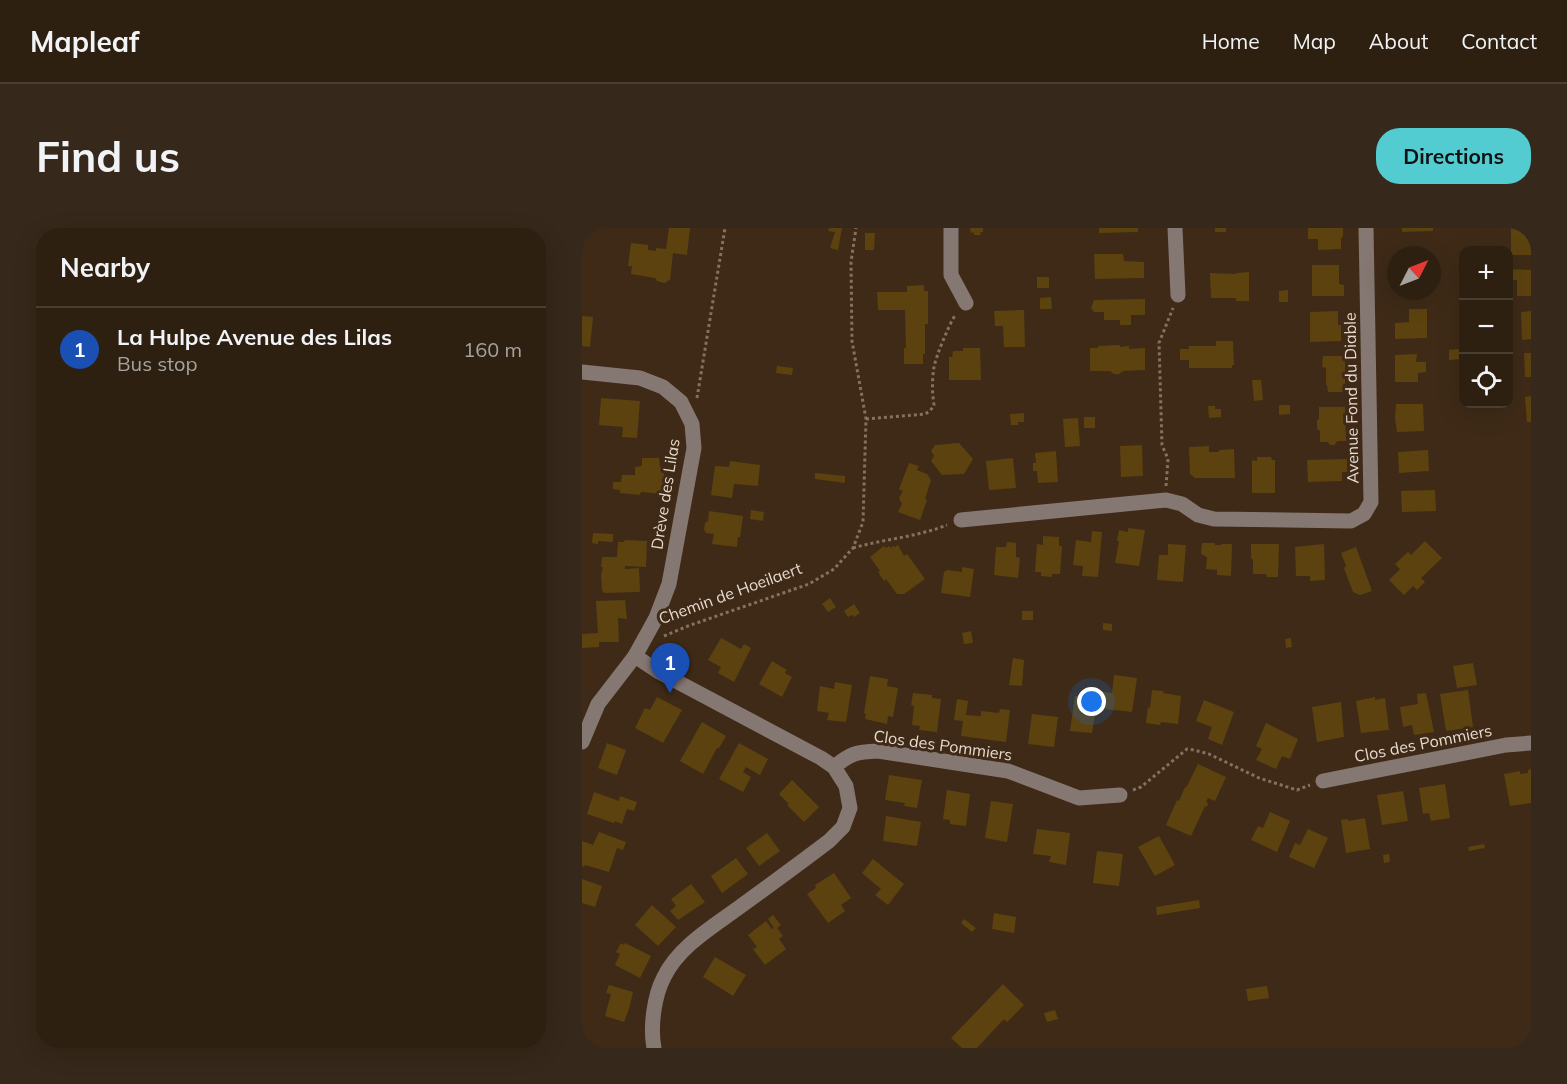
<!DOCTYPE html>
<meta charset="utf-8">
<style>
body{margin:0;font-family:Mulish,sans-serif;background:#36281a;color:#f1f3f6}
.controls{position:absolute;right:18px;top:18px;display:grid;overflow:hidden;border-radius:12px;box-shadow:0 6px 24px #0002}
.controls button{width:54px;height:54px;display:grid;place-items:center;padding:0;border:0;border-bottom:2px solid #493e31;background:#2e2011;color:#f1f3f6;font:30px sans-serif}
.compass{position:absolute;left:805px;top:18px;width:54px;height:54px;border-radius:50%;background:#2e2011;box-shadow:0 6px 24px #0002;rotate:48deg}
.you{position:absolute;left:510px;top:474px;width:21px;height:21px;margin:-15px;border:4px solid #fff;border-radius:50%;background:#1a73e8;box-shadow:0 0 0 9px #1a73e833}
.badge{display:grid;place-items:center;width:39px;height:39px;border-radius:50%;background:#52ccd0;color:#fff;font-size:20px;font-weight:700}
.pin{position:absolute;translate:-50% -50px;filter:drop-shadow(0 2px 3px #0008)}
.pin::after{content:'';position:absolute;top:32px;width:21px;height:18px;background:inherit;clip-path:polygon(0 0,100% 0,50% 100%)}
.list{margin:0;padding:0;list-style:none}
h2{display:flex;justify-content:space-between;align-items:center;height:78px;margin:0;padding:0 24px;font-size:26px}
h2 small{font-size:20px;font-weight:400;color:#a7a39f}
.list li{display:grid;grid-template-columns:39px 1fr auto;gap:18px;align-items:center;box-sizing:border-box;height:84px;padding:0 24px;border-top:2px solid #493e31}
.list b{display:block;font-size:22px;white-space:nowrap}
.list p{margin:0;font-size:20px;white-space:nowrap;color:#a7a39f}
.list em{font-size:20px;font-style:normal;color:#a7a39f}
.icon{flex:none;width:33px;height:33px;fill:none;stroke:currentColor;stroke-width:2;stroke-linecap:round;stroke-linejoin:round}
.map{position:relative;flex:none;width:949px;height:820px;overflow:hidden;border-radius:24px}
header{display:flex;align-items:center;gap:36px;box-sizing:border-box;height:84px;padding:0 30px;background:#2e2011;border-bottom:2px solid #493e31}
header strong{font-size:28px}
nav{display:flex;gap:33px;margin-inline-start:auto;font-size:21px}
.intro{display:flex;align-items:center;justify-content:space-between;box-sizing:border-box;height:144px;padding:0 36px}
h1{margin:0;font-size:42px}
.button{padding:15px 27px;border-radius:24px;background:#52ccd0;color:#111;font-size:21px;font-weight:700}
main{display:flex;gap:36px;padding:0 36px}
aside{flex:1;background:#2e2011;border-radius:24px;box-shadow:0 6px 24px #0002}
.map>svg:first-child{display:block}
.building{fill:#5c420f}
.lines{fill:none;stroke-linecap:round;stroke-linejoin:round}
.path{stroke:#837262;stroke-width:3;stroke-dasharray:3 3;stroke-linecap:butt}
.minor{stroke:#857772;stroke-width:15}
.labels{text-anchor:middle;stroke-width:6;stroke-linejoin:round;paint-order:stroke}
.street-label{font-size:16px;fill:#e8dacf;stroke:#3e2a17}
</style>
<header>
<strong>Mapleaf</strong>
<nav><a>Home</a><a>Map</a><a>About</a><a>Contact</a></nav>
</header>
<div class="intro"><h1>Find us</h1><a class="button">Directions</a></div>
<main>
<aside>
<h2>Nearby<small></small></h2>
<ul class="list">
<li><span class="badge" style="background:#1a4fb4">1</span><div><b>La Hulpe Avenue des Lilas</b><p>Bus stop</p></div><em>160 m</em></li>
</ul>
</aside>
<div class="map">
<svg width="949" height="820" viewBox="0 0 949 820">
<rect width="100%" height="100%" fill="#3e2a17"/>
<g class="building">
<path d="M87 0H108L105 27 91 25 88 52H87L83 55 75 53 73 50 49 46 50 38H46L49 15 66 17V22L74 23V20L84 21Z"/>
<path d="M247 0H260L256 22 248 20 253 4 246 3Z"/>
<path d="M388 0H401V4H398L399 7H392V4L389 5Z"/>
<path d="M517 0H556V4L517 5Z"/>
<rect x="633" y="0" width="11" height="4"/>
<path d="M726 0H761V9L759 10V21L736 22V11H726Z"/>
<path d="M820 0H851V3L820 4Z"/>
<path d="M929 0H939V3H949V27H929Z"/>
<path d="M283 5H293L292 22H283Z"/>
<path d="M512 26H541L542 33 562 34V50L513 51Z"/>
<path d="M850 33H852L853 60H850Z"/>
<path d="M730 37H757V56L762 57V68H730Z"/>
<path d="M927 41 949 42V68H935V52H927Z"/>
<path d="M667 44V73H654V70H629L628 45 654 46V45Z"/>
<rect x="455" y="49" width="12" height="11"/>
<path d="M342 57V63H346V96H343V126H341V136H322V120H324L323 82H296L295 64H325V58Z"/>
<path d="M706 62V74H697V63Z"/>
<path d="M469 69 470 81H458V70Z"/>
<path d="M563 71V87H549V97H538V92H522V84H512L509 80 512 72Z"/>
<path d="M827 81H845V110L813 111V95L827 94Z"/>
<path d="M442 82 443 119H422L421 98H413L412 83Z"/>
<path d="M756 83V97H759V113L728 114V84Z"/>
<path d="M949 83V111L940 112 939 84Z"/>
<path d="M0 88 11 89 8 119 0 118Z"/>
<path d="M634 113H651L652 137H650V140H607V132H598V121H607V118H634Z"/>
<path d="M538 117V119L547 118V121L563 120V142L541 143 537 146H532L528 143H508V120H516V118Z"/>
<path d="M381 120H398L399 152H367V129H370L371 123H381Z"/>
<path d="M878 121 879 131 867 132V122Z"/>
<path d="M942 125H949V149H943Z"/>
<path d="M835 126 834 134H844V144L836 145V154H813V127Z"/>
<path d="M741 128H763V156H761V164H746L745 157H744V140L740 139Z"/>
<path d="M195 138 211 140 210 147 194 145Z"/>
<path d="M670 152H679L681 172 672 173Z"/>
<path d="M949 168V194H945L943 169Z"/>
<path d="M19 170 58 173 55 210 40 209 41 199 17 197Z"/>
<path d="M814 176H841L842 203 815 204 813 190Z"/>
<path d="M697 177H708V186L697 187Z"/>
<path d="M626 178H633V181H639V189L627 190Z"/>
<path d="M737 179H763L764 213H755L753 217H748L746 214H738V203L735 201V192L737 191Z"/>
<path d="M442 185V194H436V197H429L428 186Z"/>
<rect x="502" y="189" width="11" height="11"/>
<path d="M496 190 498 218 483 219 481 191Z"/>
<path d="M377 215 391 231 382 246 360 247 349 233 352 228 349 223 353 217Z"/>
<path d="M560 217 561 248 539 249 538 218Z"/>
<path d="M627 218V224H637V222L652 221 653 250H613L608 246 607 219Z"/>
<path d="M846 222 847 243 817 245 816 224Z"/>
<path d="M474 223 476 254 456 255 455 243H451V235H454L453 225Z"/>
<path d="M675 229H689L690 232H693V265H670V232L675 233Z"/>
<path d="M60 230H77L78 239 80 240V245H82L81 266 59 264 58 267 38 265V262L31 261V254H39L40 247H53V239L60 238Z"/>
<path d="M431 230 434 260 407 262 404 233Z"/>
<path d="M765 231V244H760V253L726 254 725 232Z"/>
<path d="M148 233 178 237 176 258 152 256 150 270 129 267 133 238 147 239Z"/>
<path d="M327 235 337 238 335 242 345 246 349 252 343 271 345 272 338 292 316 284 320 276 317 270 321 263 317 261Z"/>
<path d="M233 245 263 248V255L233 251Z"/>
<path d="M853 262 854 283 820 284 819 263Z"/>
<path d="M169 282 182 284 181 293 168 291Z"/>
<path d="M127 283 161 288 158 309H156L155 319 130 316 132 306 124 305 122 301 123 295 126 293Z"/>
<path d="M546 300 563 302 557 338 533 335 537 313H535L537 302 546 304Z"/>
<path d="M510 303 520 304 516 349 500 348 501 338 491 337 494 312 509 314Z"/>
<path d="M11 305 31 306V314L16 313V316L10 315Z"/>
<path d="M461 308 477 309V318H480L478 346H470V349L459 348V344H453L455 316 461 317Z"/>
<path d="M43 312 65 313 64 339 43 338V341L57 340 58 364 22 365 20 362 19 347 21 339H19L20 329H35L36 314H42Z"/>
<path d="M843 313 860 330 839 350 843 354 835 362 831 358 822 367 807 352 818 341 813 336 826 324 829 327Z"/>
<path d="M425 314 434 315V329L438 330 436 350 412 347 414 319H424Z"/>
<path d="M620 315H633V317H639V316H650L649 348 635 347V342L624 341 625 329 619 326Z"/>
<path d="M586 316 604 317 601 354 575 352 577 327H586Z"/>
<path d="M669 316H697L696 349H685L684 346H671V332L669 330Z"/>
<path d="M742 316 743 352 728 353V348H714L713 319Z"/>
<path d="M316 317 322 328 325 326 343 351 322 366H315L304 351 302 353 296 344 298 343 288 329 302 318 304 320 307 318 309 320 311 318 313 319Z"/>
<path d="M774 319 790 363 778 367 771 364 762 340 764 338 759 325Z"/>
<path d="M380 339 392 341 388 369 359 365 362 344 365 342 380 344Z"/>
<path d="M248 370 254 379 246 384 240 376Z"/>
<path d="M43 372 45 391 36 390 37 414H17V419L0 420V406L16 405 14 373Z"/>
<path d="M272 376 278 385 272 389 270 387 266 389 262 383Z"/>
<rect x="440" y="383" width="11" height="9"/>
<path d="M521 395 530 396V403L521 402Z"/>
<path d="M389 403 391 415 382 416 380 405Z"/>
<path d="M139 410 159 421 162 416 169 420 152 454 136 445 139 439 126 432Z"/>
<path d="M709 410 710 419 704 420 703 411Z"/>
<path d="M431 430 442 432 440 458 427 457Z"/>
<path d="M190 433 205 442 203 445 210 449 200 469 177 456Z"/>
<path d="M891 435 895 457 875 460 871 438Z"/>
<path d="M532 447 555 450 550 484 514 480 510 505 488 503 493 468 513 471 514 463 530 465Z"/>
<path d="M288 448 306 451 305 458 316 460 311 489 306 488 305 496 283 491 284 486 282 485Z"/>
<path d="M253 454 270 457 264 494 245 492 247 485 235 483 238 458 252 461Z"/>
<path d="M570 462 581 463V465L599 468 596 496 579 494 578 497 564 495 566 479 568 480Z"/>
<path d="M886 462 891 499 864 503 858 466Z"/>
<path d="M331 465 350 467V470L359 471 355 504 337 502 338 498 330 497 332 478 329 477Z"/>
<path d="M844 465 852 504 832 507 830 497 821 499 818 479 836 476 835 466Z"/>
<path d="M75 469 100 482 81 515 53 500 63 480 68 482Z"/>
<path d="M793 469V472L803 470 807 502 779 505 774 473Z"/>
<path d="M375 471 386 473 384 487 399 488V483L417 485 418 481 428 482 424 514 379 508 381 493 372 492Z"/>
<path d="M622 472 652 484 640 517 626 511 630 499 614 493Z"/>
<path d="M759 474 762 509 735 514 730 479Z"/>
<path d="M450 486 476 489 472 519 446 516Z"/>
<path d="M120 494 144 508 137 520H135L121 546 98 533Z"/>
<path d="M684 495 716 511 708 531 700 528 694 541 674 532 680 521 674 518Z"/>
<path d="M25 515 44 522 35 547 16 540Z"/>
<path d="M157 515 186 531 178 547 164 539 161 544 169 549 161 564 137 551Z"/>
<path d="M616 536 644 549 633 573 626 570 624 574 626 575 625 579 623 578 609 608 584 597 595 572 597 573 603 559 604 560Z"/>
<path d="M949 541V575L928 578 922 546 938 543V546L946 545V542Z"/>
<path d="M307 547 340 552 335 580 322 578 323 575 303 572Z"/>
<path d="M210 552 237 579 222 594 205 577 207 576 197 566Z"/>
<path d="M863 556 868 590 849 593 847 585 841 586 837 560Z"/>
<path d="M365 562 388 566 384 598 368 596V592L361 591Z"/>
<path d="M821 563 826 593 800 597 795 567Z"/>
<path d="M12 564 37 573 38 568 55 574 52 583 45 581 40 596 33 593 32 595 5 586Z"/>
<path d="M409 573 431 576 425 614 403 610Z"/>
<path d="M688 584 708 593 695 624 669 612 676 598 681 600Z"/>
<path d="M304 588 339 594 335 618 301 613Z"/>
<path d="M783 590 788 621 764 625 759 592 766 591V593Z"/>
<path d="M455 601 488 605 484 637 467 634 469 628 451 626Z"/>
<path d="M726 601 746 610 732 640 707 629 713 615 718 617Z"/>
<path d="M17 604 44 614 41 622 35 620 27 644 3 637 2 639 0 638V613L11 617Z"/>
<path d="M185 605 198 623 177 638 164 620Z"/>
<path d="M577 608 593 637 573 648 556 619Z"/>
<path d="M902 616 903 620 887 623 886 619Z"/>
<path d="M515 623 541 626 537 658 511 655Z"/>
<path d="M807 626 808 634 802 635 801 627Z"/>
<path d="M154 630 166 646 140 665 129 648Z"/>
<path d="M291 631 322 656 306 677 293 667 299 661 280 645Z"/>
<path d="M252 645 269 670 259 677 263 683 246 695 225 666 234 660 233 657Z"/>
<path d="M0 651 20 658 13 679 0 675Z"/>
<path d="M109 656 123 674 96 692 88 683 94 678 89 671Z"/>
<path d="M617 672 618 680 575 687 574 679Z"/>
<path d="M70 677 94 699 76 718 53 697Z"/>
<path d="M412 685 434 689 432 705 410 701Z"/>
<path d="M191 687 199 697 195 700 201 708 197 711 204 721 183 737 171 721 175 719 166 707 184 693 190 701 192 700 186 691Z"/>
<path d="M382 691 394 700 390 704 379 695Z"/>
<path d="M39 715 42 717 43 715 69 728 58 750 33 737 38 726 34 724Z"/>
<path d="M133 729 164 747 151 768 121 749Z"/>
<path d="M421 756 442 777 425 794 422 791 395 820H380L369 810Z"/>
<path d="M27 757 51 764 47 781 42 794 23 788 29 766 24 765Z"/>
<path d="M685 758 687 770 666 773 664 761Z"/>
<path d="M473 782 476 791 465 794 462 785Z"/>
</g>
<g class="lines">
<g class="path">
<path d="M115 170 143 0"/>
<path d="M284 191 343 186 348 183 352 177C350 165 350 151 352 139 354 128 368 94 374 86"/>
<path d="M584 258 586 231 580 217 577 115 591 80"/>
<path d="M271 320C302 311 335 309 365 297"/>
<path d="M82 408 106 398 227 356 252 341 271 320 281 294 284 191 270 113 269 34 274 0"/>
<path d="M551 562 559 559 605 521 612 522 627 526 677 550 715 562 728 557"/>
</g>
<g class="minor">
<path d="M369 0V47L384 75"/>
<path d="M593 0 596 67"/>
<path d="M0 144 58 150 81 159 99 174 110 196 112 220 87 356 74 390 53 428 16 476 0 514"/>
<path d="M379 292 584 272 600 276 616 287 632 291 769 293 782 286 789 274 784 0"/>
<path d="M53 428 77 444 239 530 252 539 264 558 268 580 261 599 247 613C218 635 188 657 159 678 132 698 97 718 82 749 72 768 68 799 72 820"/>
<path d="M252 539C269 525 274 524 296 523L426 543 497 570 538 567"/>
<path d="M741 553 924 517 949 515"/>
</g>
</g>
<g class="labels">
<g class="street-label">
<text transform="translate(769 170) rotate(-91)" y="6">Avenue Fond du Diable</text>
<text transform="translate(83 266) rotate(-81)" y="6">Drève des Lilas</text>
<text transform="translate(148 365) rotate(-20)" y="6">Chemin de Hoeilaert</text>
<text transform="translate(841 515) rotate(-11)" y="6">Clos des Pommiers</text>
<text transform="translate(361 517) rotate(8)" y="6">Clos des Pommiers</text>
</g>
</g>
</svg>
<div class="controls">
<button>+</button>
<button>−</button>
<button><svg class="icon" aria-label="locate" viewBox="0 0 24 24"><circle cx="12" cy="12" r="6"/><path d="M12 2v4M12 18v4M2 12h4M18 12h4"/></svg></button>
</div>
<svg class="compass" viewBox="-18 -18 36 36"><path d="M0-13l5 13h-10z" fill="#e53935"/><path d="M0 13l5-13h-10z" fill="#a7a39f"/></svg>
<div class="you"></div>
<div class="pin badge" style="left:88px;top:465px;background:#1a4fb4">1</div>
</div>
</main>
